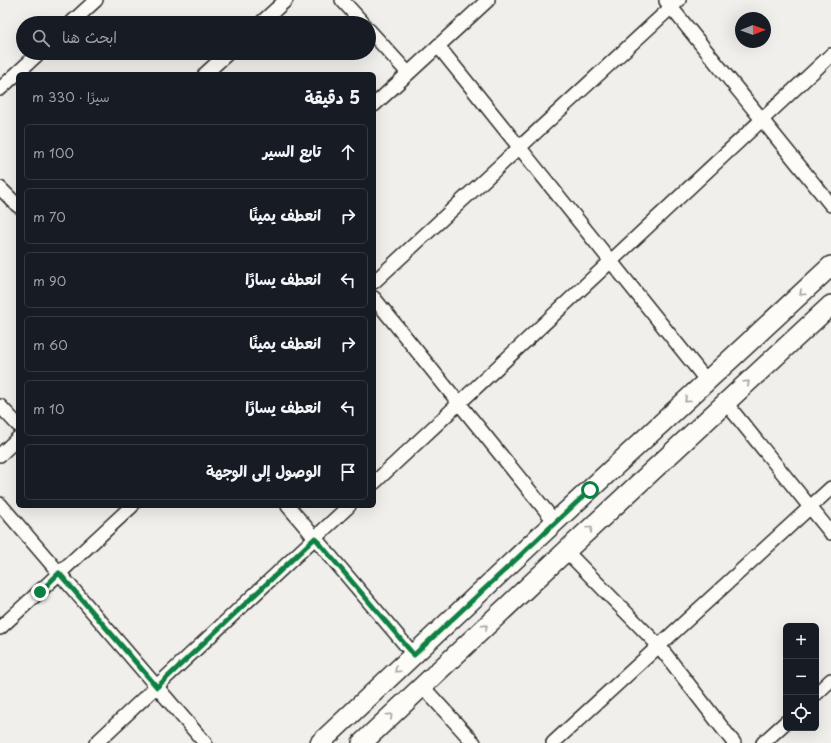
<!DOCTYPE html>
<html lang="ar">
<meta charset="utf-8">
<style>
body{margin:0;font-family:"Playpen Sans","Playpen Sans Arabic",sans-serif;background:#242831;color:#f1f3f6;direction:rtl}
.controls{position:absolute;right:12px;bottom:12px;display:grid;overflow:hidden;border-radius:6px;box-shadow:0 4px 16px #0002}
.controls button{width:36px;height:36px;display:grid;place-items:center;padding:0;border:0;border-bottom:1px solid #363941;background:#171b24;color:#f1f3f6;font:20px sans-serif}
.compass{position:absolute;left:735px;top:12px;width:36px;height:36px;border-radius:50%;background:#171b24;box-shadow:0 4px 16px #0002;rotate:89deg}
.stop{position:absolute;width:12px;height:12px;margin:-9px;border:3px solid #0b8043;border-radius:50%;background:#fff}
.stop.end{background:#0b8043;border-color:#fff;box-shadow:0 1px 4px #0008}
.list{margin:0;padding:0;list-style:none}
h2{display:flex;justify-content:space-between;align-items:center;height:52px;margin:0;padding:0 16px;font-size:17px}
h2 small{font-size:13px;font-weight:400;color:#9ea1a6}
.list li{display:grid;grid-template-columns:26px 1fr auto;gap:12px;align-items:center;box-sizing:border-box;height:56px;margin:0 8px 8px;padding:0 8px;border:1px solid #363941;border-radius:6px}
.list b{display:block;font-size:15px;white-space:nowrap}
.list em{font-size:13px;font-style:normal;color:#9ea1a6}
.icon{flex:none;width:22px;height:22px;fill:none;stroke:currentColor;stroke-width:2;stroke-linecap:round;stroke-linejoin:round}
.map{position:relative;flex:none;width:831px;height:743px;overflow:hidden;direction:ltr}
.search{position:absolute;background:#171b24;box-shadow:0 4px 16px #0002;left:16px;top:16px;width:360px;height:44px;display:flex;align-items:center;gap:10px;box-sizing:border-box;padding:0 14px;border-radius:22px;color:#9ea1a6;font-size:15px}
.panel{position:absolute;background:#171b24;box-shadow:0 4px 16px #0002;left:16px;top:72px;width:360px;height:436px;border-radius:6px;direction:rtl}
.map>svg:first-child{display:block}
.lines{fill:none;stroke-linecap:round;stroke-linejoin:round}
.street-casing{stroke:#2b2b2b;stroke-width:16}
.secondary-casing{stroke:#2b2b2b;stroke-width:22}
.street{stroke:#fdfcf7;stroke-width:13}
.secondary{stroke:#fdfcf7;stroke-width:19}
.oneway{stroke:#9e9e9b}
.route{stroke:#0b8043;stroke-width:5}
</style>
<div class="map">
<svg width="831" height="743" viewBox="0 0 831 743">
<rect width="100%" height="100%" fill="#f0efeb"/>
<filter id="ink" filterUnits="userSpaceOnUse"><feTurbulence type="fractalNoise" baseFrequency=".025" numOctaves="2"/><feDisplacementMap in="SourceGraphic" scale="8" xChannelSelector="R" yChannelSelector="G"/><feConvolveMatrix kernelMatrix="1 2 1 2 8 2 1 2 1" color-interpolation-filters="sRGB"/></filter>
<g filter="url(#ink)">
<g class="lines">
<defs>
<g id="street">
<path d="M342 0 363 23"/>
<path d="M666 1 831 205"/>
<path d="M71 23 96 0"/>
<path d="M261 23 286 0"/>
<path d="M369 30 408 73"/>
<path d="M438 46 707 381"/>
<path d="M205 74 228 53"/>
<path d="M0 89 39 53"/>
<path d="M374 105 488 0"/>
<path d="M0 188 18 206"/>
<path d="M374 282 679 0"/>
<path d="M374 298 555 522"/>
<path d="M726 403 831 533"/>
<path d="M0 406 18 425"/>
<path d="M0 455 18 438"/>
<path d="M374 483 831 55"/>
<path d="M0 504 205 743"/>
<path d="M288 506 414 655"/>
<path d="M566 551 659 646 734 743"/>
<path d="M0 628 132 506"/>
<path d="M422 686 474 743"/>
<path d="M816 694 831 680"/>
<path d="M96 743 349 506"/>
<path d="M553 743 831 488"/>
<path d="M763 743 786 722"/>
</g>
<g id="secondary">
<path d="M320 743 542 534 831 266"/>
<path d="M362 743 566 551 831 305"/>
</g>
</defs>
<use href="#street" class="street-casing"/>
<use href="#secondary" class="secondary-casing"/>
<use href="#street" class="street"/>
<use href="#secondary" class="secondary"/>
</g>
<defs><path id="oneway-chevron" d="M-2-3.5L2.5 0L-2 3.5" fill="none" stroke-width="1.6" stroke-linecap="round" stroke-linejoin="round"/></defs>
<g class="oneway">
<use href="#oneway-chevron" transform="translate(802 293) rotate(137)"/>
<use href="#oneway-chevron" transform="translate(747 383) rotate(-43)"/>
<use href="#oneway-chevron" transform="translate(687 400) rotate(137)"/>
<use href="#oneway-chevron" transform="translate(590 529) rotate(-43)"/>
<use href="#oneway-chevron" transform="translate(485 627) rotate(-43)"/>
<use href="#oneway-chevron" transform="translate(397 670) rotate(137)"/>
<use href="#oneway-chevron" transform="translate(390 716) rotate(-43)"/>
</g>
</g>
<g class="lines" filter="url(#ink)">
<path class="route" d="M40 592 59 573 157 687 315 538 414 655 590 490"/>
</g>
</svg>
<div class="controls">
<button>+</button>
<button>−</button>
<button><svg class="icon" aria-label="locate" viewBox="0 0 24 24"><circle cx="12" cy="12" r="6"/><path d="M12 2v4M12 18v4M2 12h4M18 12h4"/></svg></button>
</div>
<svg class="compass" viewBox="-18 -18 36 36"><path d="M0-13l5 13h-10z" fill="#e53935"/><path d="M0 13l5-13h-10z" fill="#9ea1a6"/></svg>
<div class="stop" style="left:590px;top:490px"></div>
<div class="stop end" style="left:40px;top:592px"></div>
<div class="search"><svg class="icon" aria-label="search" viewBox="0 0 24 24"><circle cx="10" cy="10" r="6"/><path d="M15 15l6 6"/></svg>ابحث هنا</div>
<section class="panel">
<h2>5 دقيقة<small>سيرًا · 330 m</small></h2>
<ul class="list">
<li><svg class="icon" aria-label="ahead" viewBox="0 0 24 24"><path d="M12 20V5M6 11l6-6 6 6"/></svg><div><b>تابع السير</b></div><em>100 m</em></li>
<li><svg class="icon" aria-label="right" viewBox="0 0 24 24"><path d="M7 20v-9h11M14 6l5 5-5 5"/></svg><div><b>انعطف يمينًا</b></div><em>70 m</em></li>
<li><svg class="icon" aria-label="left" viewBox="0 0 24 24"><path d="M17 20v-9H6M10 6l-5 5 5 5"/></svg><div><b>انعطف يسارًا</b></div><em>90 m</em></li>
<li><svg class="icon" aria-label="right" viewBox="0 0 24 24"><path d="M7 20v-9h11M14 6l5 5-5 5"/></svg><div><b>انعطف يمينًا</b></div><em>60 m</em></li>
<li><svg class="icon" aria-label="left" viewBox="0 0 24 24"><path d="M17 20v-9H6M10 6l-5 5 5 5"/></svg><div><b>انعطف يسارًا</b></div><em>10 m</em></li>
<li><svg class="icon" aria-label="arrive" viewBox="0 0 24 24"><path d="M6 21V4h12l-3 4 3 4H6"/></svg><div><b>الوصول إلى الوجهة</b></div></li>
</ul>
</section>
</div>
